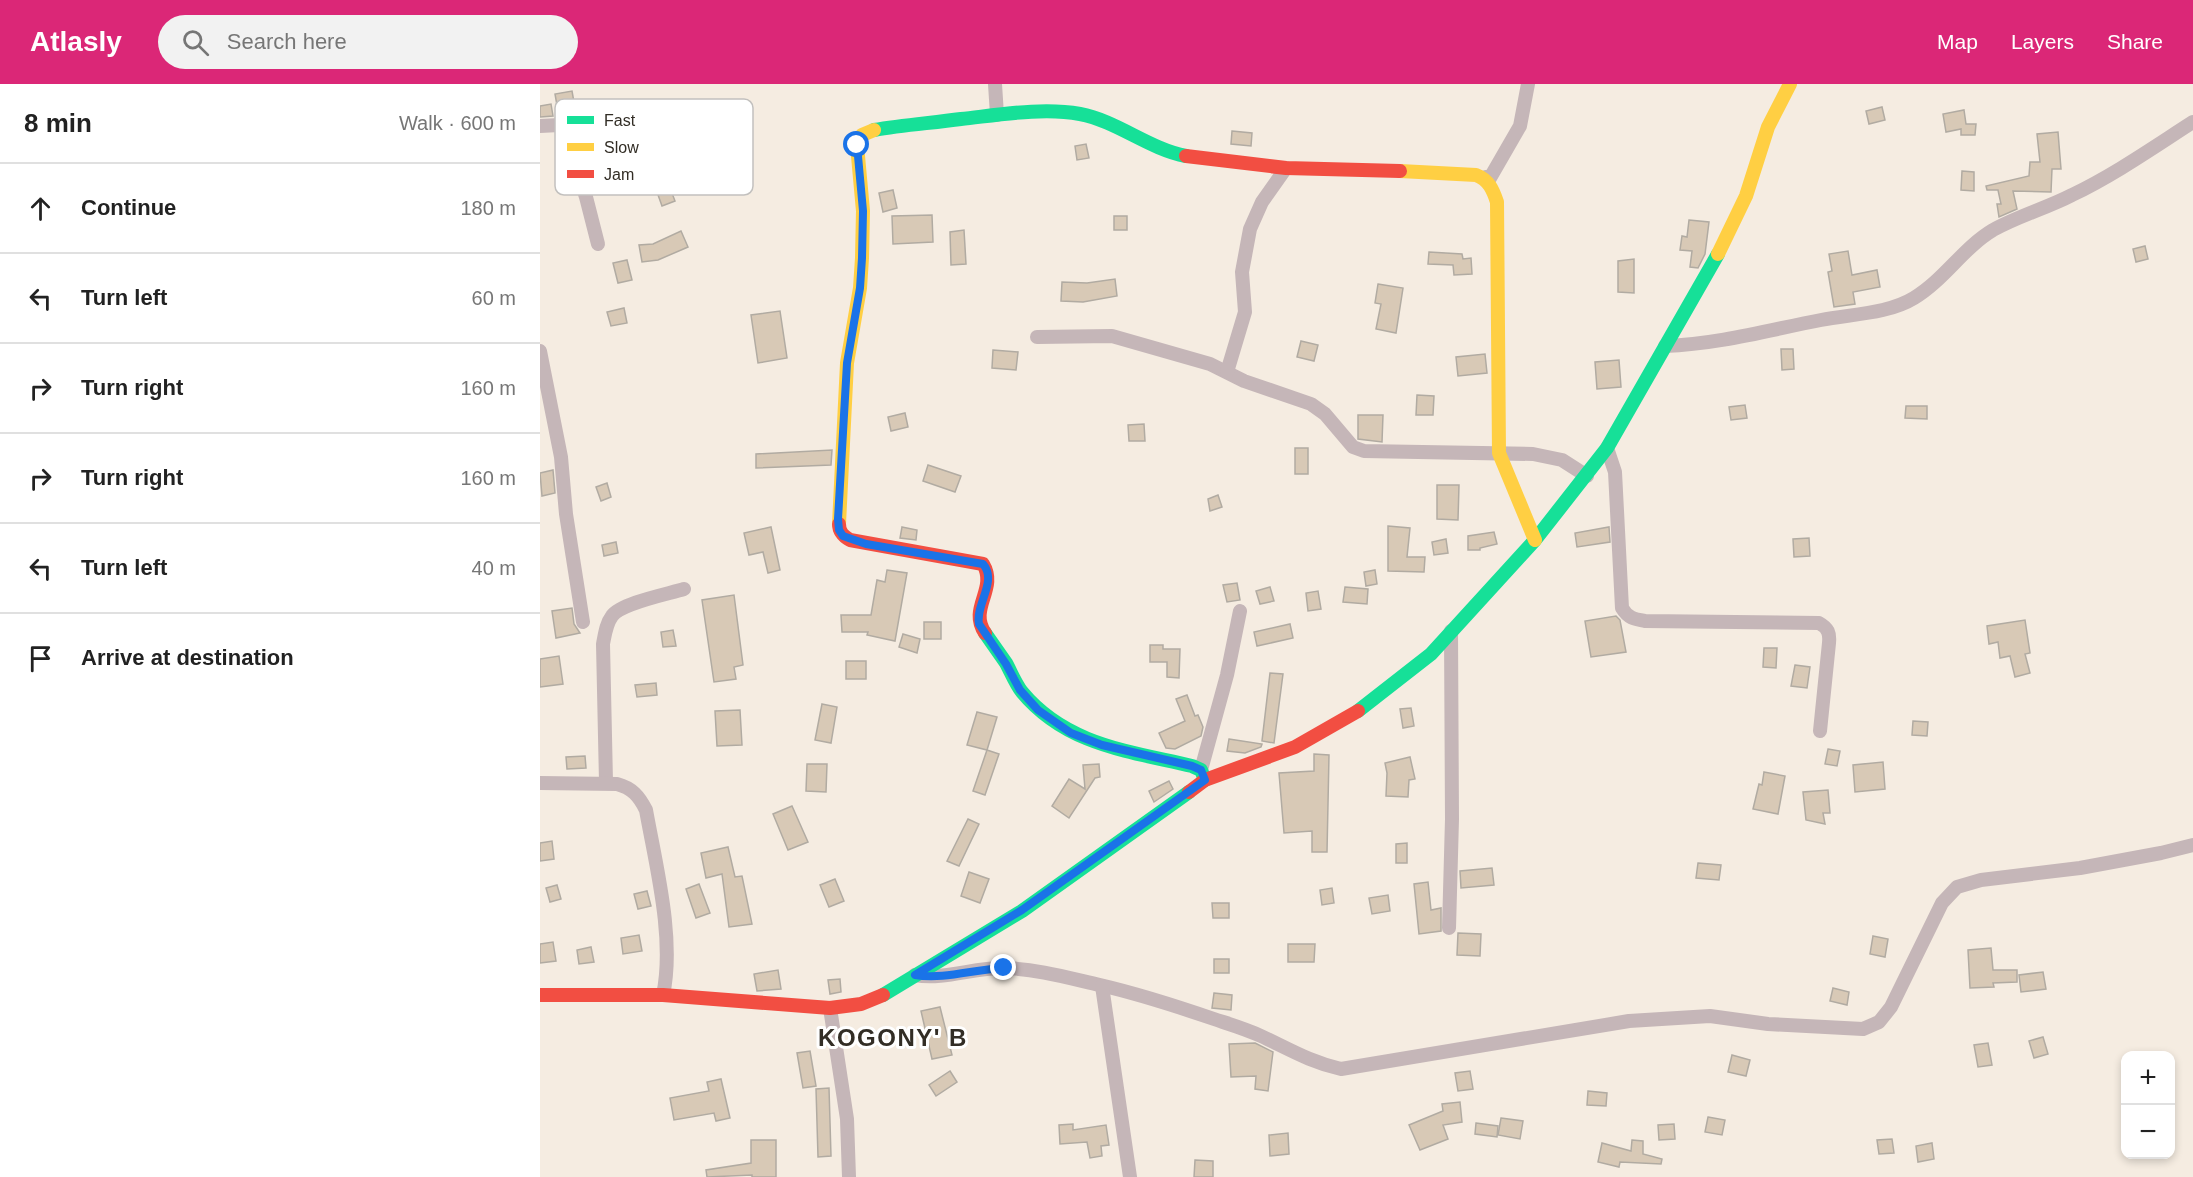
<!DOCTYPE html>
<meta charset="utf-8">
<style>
body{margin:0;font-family:Arial,sans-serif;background:#f2f2f2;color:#222}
.controls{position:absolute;right:18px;bottom:18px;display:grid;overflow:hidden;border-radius:12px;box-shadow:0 3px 9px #0003}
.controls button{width:54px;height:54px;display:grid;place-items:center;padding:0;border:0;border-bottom:2px solid #e0e0e0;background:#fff;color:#222;font:30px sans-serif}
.stop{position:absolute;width:18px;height:18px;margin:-14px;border:4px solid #1a73e8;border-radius:50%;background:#fff}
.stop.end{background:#1a73e8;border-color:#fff;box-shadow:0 2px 6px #0008}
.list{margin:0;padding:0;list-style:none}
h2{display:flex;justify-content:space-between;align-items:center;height:78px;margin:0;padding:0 24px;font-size:26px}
h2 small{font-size:20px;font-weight:400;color:#767676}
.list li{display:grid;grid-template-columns:39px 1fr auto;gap:18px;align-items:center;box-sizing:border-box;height:90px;padding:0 24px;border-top:2px solid #e0e0e0}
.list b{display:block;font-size:22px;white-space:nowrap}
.list em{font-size:20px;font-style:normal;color:#767676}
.icon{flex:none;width:33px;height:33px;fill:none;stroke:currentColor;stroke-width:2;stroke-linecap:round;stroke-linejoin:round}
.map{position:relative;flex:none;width:1653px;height:1093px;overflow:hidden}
header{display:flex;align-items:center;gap:36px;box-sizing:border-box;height:84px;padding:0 30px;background:#db2777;color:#fff}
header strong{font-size:28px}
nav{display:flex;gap:33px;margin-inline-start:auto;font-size:21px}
.search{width:420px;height:54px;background:#f2f2f2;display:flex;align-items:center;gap:15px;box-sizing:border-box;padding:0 21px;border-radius:33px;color:#767676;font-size:22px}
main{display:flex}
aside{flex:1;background:#fff}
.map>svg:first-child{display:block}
.building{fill:#d8c9b6;stroke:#b1aba2;stroke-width:1.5}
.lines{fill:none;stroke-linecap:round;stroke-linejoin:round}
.street{stroke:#c5b6b8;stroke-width:14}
.fast{stroke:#16e098;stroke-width:14}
.slow{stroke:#ffcf43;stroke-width:14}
.jam{stroke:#f24e42;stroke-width:14}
.route{stroke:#1a73e8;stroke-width:8}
.labels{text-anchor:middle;stroke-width:6;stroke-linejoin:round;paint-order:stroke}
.district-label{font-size:24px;font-weight:bold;letter-spacing:1.5px;fill:#322d25;stroke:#fff}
.key{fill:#fff;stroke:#c2c0be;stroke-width:1.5}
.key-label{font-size:16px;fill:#322d25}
</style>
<header>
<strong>Atlasly</strong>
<div class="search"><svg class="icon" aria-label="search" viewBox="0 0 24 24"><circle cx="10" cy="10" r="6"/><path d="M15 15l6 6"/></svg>Search here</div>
<nav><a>Map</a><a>Layers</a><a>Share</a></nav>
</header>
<main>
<aside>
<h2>8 min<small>Walk · 600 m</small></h2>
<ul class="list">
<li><svg class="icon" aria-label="ahead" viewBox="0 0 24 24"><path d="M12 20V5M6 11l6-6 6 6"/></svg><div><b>Continue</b></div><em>180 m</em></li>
<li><svg class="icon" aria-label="left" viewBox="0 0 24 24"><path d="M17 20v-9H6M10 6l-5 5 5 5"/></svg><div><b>Turn left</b></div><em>60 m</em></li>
<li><svg class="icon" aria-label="right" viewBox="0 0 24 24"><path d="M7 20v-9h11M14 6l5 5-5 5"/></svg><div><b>Turn right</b></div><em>160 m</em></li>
<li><svg class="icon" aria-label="right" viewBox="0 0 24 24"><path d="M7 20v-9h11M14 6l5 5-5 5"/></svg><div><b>Turn right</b></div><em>160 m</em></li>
<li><svg class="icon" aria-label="left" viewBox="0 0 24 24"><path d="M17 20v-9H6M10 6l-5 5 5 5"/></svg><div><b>Turn left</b></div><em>40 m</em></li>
<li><svg class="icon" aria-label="arrive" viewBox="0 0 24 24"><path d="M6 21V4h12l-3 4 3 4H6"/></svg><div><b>Arrive at destination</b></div></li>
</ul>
</aside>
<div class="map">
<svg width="1653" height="1093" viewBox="0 0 1653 1093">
<rect width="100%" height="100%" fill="#f5ece1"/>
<g class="building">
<path d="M32 7 35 24 18 27 15 10Z"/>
<path d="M11 20 13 32 0 33V22Z"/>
<path d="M1342 23 1345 36 1329 40 1326 27Z"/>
<path d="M1424 26 1426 40H1436L1435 51H1421V45L1406 48 1403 30Z"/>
<path d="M692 47 712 49 711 62 691 60Z"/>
<path d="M1518 48 1521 85H1512L1511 108 1473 107 1477 125 1459 133 1457 120H1461L1458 106H1447L1446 102 1489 92 1490 78H1500L1497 50Z"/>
<path d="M546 60 549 74 537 76 535 62Z"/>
<path d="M1422 87 1434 88V107L1421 106Z"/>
<path d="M130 104 135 117 122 122 117 108Z"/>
<path d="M353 106 357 124 343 128 339 109Z"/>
<path d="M392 131 393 158 353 160 352 132Z"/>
<rect x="574" y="132" width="13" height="14"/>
<path d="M1149 136 1169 138 1165 170 1158 184 1150 183 1152 167 1140 166 1142 152 1147 153Z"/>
<path d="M424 146 426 180 411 181 410 148Z"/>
<path d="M141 147 148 163 118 176 102 178 99 161 113 160Z"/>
<path d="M1605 162 1608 175 1596 178 1593 165Z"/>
<path d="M1308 167 1312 191 1337 186 1340 203 1313 208 1315 220 1294 223 1288 188 1292 187 1289 170Z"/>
<path d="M889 168 922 170 923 175 931 174 932 190 914 191 913 181 888 180Z"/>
<path d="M1094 175V209L1078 208V177Z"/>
<path d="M87 176 92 196 78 199 73 179Z"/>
<path d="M575 195 577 212 543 218 521 217 522 198 547 199Z"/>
<path d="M838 200 863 204 856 249 836 245 841 220 835 219Z"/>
<path d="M84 224 87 239 71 242 67 228Z"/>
<path d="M240 227 247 274 218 279 211 231Z"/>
<path d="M761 257 778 261 774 277 757 273Z"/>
<path d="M1241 265H1253L1254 285 1242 286Z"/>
<path d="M453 266 478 268 476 286 452 284Z"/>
<path d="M945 270 947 289 918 292 916 273Z"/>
<path d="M1079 276 1081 303 1057 305 1055 278Z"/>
<path d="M877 311 894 312 893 331H876Z"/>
<path d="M1205 321 1207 334 1191 336 1189 323Z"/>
<path d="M1366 322H1387V335L1365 334Z"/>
<path d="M365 329 368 343 351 347 348 333Z"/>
<path d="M818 331H843L842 358 818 355Z"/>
<path d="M604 340 605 357H589L588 341Z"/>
<rect x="755" y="364" width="13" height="26"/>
<path d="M292 366 291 381 216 384V370Z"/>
<path d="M388 381 421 392 415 408 383 397Z"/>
<path d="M13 386 15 409 2 412 0 389Z"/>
<path d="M67 399 71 413 61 417 56 403Z"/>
<path d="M897 401H919L918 436 897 435Z"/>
<path d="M678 411 682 423 670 427 668 415Z"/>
<path d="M848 442 870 444 867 473H885L884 488 848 487Z"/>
<path d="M231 443 240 486 228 489 223 468 209 471 204 449Z"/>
<path d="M362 443 377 446 376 456 360 454Z"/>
<path d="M1069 443 1070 458 1037 463 1035 449Z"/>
<path d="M954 448 957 460 940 464V466H928V452Z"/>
<path d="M1269 454 1270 472 1254 473 1253 455Z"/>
<path d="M906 455 908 469 894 471 892 458Z"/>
<path d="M76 458 78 469 64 472 62 461Z"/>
<path d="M347 486 367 489 355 557 327 551 328 548H302L301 531H331L337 496 345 498Z"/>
<path d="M835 486 837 500 826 502 824 488Z"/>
<path d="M697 499 700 516 687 518 683 501Z"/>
<path d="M730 503 734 517 720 520 716 507Z"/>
<path d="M805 503 828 505 827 520 803 518Z"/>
<path d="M778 507 781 525 768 527 766 509Z"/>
<path d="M194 511 203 581 194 583 196 595 174 598 162 516Z"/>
<path d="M32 524 34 540 40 549 16 554 12 527Z"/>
<path d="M1076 532 1080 536 1086 568 1051 573 1045 537Z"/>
<path d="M1485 536 1490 569 1485 570 1490 589 1475 593 1470 572 1460 574 1458 558 1449 560 1447 542Z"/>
<rect x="384" y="538" width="17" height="17"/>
<path d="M750 540 753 554 717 562 714 548Z"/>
<path d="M133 546 136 562 123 563 121 548Z"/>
<path d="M363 550 380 555 377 569 359 563Z"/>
<path d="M610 561H623V565H640L639 594 627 593V578H610Z"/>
<path d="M1224 564H1237L1236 584 1223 583Z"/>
<path d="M19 572 23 600 0 603V575Z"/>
<rect x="306" y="577" width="20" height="18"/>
<path d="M1255 581 1270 583 1267 604 1251 602Z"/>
<path d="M730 589 743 590 734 659 722 657Z"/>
<path d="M116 599 117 611 97 613 95 601Z"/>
<path d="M647 611 655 632 658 631 663 643 661 652 635 665 626 664 619 649 645 637 636 615Z"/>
<path d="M282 620 297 623 291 659 275 656Z"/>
<path d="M871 624 874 642 863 644 860 625Z"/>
<path d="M200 626 202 661 177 662 175 627Z"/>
<path d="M437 628 457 633 447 666 427 661Z"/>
<path d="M1373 637 1388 638 1387 652 1372 651Z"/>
<path d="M689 655 722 660 721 663 705 669 687 667Z"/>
<path d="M1288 665 1300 667 1297 682 1285 680Z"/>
<path d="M447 666 459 670 445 711 433 707Z"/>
<path d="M774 670 789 671 787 768H772V747L744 749 739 689 774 687Z"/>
<path d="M45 672 46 684 27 685 26 673Z"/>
<path d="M870 673 875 695 869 696 868 713 846 712 847 689 845 679Z"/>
<path d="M1343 678 1345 705 1315 708 1313 681Z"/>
<path d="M267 680H287L286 708 266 707Z"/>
<path d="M559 680 560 693 555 694 529 734 512 722 529 695 545 705 543 681Z"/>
<path d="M1224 688 1245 692 1238 730 1213 725 1219 700 1222 701Z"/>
<path d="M629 697 633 705 614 718 609 707Z"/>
<path d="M1288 706 1290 729H1283L1285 740 1266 736 1263 708Z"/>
<path d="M252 722 268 758 248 766 233 730Z"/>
<path d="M428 735 439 740 419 782 407 777Z"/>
<path d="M12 757 14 775 0 777V759Z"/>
<path d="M867 759V779H856V760Z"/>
<path d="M188 763 195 793 202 792 212 840 189 843 182 790 166 794 161 769Z"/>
<path d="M1158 779 1181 781 1179 796 1156 794Z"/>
<path d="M952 784 954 801 921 804 920 787Z"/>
<path d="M429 788 449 795 440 819 421 812Z"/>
<path d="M295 795 304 817 289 823 280 801Z"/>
<path d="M888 798 891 826 901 824V847L879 850 874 800Z"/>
<path d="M159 800 170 829 156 834 146 805Z"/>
<path d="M17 801 21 815 10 818 6 804Z"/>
<path d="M792 804 794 819 782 821 780 806Z"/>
<path d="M107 807 111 822 98 825 94 810Z"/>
<path d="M848 811 850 827 832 830 829 814Z"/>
<path d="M672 819H689V834H673Z"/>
<path d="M918 849 941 850 940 872 917 871Z"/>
<path d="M99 851 102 867 83 870 81 854Z"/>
<path d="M1333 852 1348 855 1345 873 1330 870Z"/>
<path d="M13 858 16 877 0 879V860Z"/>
<path d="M748 860H775L774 878H748Z"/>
<path d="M51 863 54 878 39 880 37 866Z"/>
<path d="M1451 864 1453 886H1477V898L1453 899 1454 903 1430 904 1428 866Z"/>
<rect x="674" y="875" width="15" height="14"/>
<path d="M238 886 241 905 217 907 214 890Z"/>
<path d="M1503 888 1506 905 1481 908 1479 891Z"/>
<path d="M300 895 301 908 290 910 288 896Z"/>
<path d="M1293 904 1309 908 1307 921 1290 917Z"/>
<path d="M674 909 692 911 691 926 672 924Z"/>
<path d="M400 923 412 971 392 975 381 927Z"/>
<path d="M1503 953 1508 970 1494 974 1489 957Z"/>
<path d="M715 959 733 968 728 1007 715 1005 716 992 691 993 689 960Z"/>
<path d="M1448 959 1452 981 1438 983 1434 961Z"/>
<path d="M270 967 276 1002 263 1004 257 969Z"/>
<path d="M1192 971 1210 976 1206 992 1188 988Z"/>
<path d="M410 987 417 998 396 1012 389 1001Z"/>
<path d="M930 987 933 1005 918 1007 915 989Z"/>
<path d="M181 995 190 1034 176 1037 174 1029 134 1036 130 1014 169 1007 167 998Z"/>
<path d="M289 1004 291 1072 278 1073 276 1005Z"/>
<path d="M1048 1007 1067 1009 1066 1022 1047 1021Z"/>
<path d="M920 1018 922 1038 903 1041 908 1055 880 1066 869 1041 903 1027 902 1020Z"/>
<path d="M1168 1033 1185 1036 1182 1051 1165 1048Z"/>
<path d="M961 1034 983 1037 980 1055 958 1051Z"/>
<path d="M936 1039 958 1042 957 1053 935 1050Z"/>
<path d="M533 1040V1046L566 1041 569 1061 561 1062 562 1072 550 1074 547 1058 520 1060 519 1041Z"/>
<path d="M1134 1040 1135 1055 1119 1056 1118 1041Z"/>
<path d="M748 1049 749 1070 730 1072 729 1051Z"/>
<path d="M1352 1055 1354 1069 1339 1070 1337 1056Z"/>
<path d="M211 1056H236V1093H212V1091L167 1093 166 1086 211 1079Z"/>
<path d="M1092 1056 1103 1057V1070L1122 1075 1121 1080 1080 1078 1079 1083 1058 1078 1062 1059 1091 1067Z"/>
<path d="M1392 1059 1394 1075 1378 1078 1376 1062Z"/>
<path d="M655 1076 673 1077V1093H654Z"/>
</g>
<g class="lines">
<g class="street">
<path d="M455 0 457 31"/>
<path d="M23 41 46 113 58 160"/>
<path d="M0 42 97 37"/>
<path d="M946 93 950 94 980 42 988 0"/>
<path d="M497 253 572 252 670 280 704 297 771 320 785 330 813 363 824 367 993 370 1022 376 1047 392"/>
<path d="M1125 262C1179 260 1229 246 1281 236 1311 230 1348 230 1374 214 1404 196 1423 164 1453 146 1478 132 1507 124 1532 111 1574 91 1614 63 1653 38"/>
<path d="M0 267 21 373 26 430 43 538"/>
<path d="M687 288 705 228 702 188 710 145 722 118 746 84"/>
<path d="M1067 364 1075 388 1082 524C1088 534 1094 535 1105 537L1279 539C1288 544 1290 549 1289 559L1280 647"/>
<path d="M661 686 687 591 700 527"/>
<path d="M66 698 63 560C65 550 66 540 72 532 81 519 128 510 144 505"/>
<path d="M0 699 77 700C92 704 99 712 106 726 116 782 135 855 123 911"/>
<path d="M909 844 912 735 911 547"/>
<path d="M375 891C405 896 435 883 465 884 497 885 529 894 560 901 599 910 636 922 674 935 689 940 706 945 721 952 749 965 770 978 801 985L1089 937 1170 932 1228 940 1323 945 1339 938 1351 923 1402 819 1417 803 1441 796 1540 784 1621 769 1653 761"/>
<path d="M562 902 590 1093"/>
<path d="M290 924 307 1035 309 1093"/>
</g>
<g class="fast">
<path d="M334 46C363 41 392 39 421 35 458 31 503 23 540 30 577 37 609 65 646 72"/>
<path d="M445 549C452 559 459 569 466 579 471 588 475 599 482 608 526 661 588 667 652 682L661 686 665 696"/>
<path d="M818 627 891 570 995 456 1067 364 1178 170"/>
<path d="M343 911 482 827 649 708"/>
</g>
<g class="slow">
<path d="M860 87 936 91C949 96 953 106 957 118L959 369 995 456"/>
<path d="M1178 170 1206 112 1228 43 1250 0"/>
<path d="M299 440 307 279 320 204 322 174 323 127 317 61 322 51 334 46"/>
</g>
<g class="jam">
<path d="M646 72 746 84 860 87"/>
<path d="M299 440C299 448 303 452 310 456L443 480C458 505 428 524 445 549"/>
<path d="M649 708 665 696 755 663 818 627"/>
<path d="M0 911H123L290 924 321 920 343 911"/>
</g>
</g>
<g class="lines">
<path class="route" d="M317 61 323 127 322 174 320 204 307 279 298 435 299 446 303 452 326 460 443 480C458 497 435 521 439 540L466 580 480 606 498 626 531 649 562 661 652 682 661 686 665 696 482 826 375 891C404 896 435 885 464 884"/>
</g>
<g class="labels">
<g class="district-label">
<text x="353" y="962">KOGONY' B</text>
</g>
</g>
<rect x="15" y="15" width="198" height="96" rx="9" class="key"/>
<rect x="27" y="32" width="27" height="8" fill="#16e098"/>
<rect x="27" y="59" width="27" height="8" fill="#ffcf43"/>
<rect x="27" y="86" width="27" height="8" fill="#f24e42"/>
<g class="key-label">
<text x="64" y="42">Fast</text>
<text x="64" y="69">Slow</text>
<text x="64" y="96">Jam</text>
</g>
</svg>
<div class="controls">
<button>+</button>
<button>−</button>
</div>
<div class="stop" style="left:317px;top:61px"></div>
<div class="stop end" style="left:464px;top:884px"></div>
</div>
</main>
